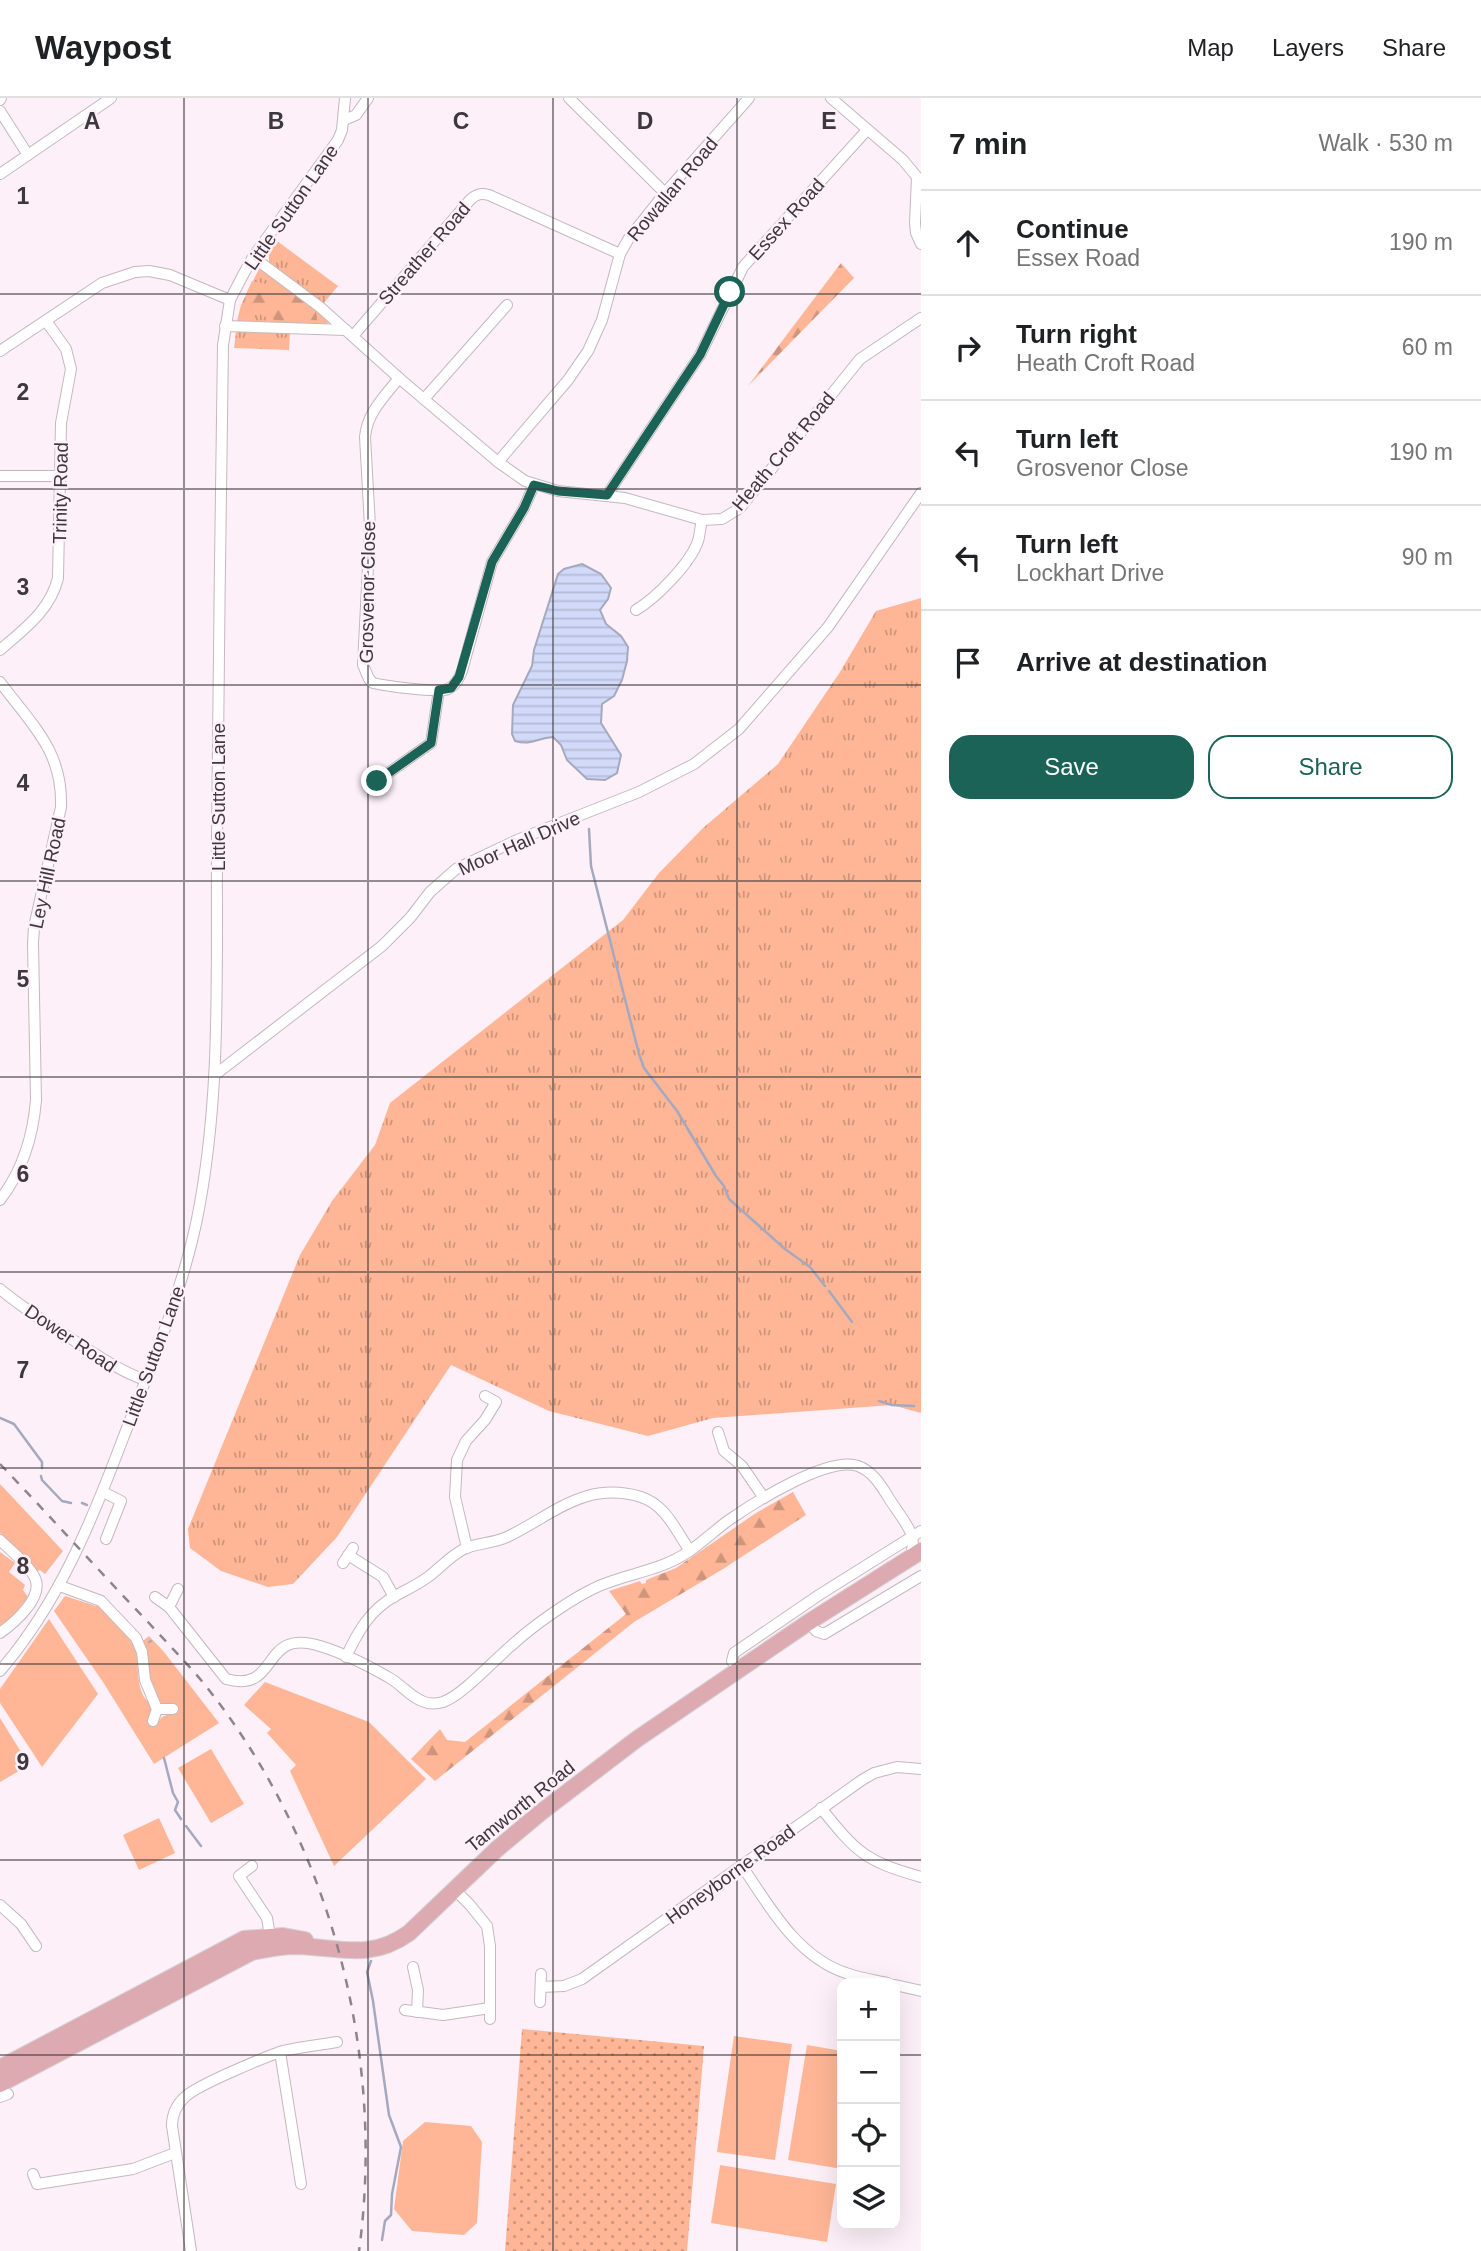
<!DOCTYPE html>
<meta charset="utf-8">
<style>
body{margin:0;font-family:Helvetica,sans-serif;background:#f6f6f6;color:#202124}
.controls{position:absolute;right:21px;bottom:21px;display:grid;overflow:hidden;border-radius:14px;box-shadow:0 7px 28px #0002}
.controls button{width:63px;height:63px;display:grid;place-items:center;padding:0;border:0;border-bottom:2px solid #e0e0e0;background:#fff;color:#202124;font:35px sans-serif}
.stop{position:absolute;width:21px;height:21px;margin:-16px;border:5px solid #1c6357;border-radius:50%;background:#fff}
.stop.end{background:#1c6357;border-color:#fff;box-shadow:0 2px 7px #0008}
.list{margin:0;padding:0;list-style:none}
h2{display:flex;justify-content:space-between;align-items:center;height:91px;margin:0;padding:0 28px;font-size:30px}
h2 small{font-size:23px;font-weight:400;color:#757577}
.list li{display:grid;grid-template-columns:46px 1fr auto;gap:21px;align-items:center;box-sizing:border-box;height:105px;padding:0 28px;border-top:2px solid #e0e0e0}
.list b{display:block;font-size:26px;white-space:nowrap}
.list p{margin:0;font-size:23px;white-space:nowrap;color:#757577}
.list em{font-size:23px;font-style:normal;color:#757577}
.actions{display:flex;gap:14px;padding:21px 28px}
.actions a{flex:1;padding:16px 0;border:2px solid #1c6357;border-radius:21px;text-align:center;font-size:24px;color:#1c6357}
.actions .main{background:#1c6357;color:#fff}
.icon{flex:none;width:38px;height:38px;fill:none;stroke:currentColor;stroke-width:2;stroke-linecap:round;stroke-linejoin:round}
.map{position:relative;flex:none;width:921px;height:2153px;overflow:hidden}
header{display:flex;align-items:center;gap:42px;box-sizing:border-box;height:98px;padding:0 35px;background:#fff;border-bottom:2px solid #e0e0e0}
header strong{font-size:33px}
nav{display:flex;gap:38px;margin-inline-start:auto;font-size:24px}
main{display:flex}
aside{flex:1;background:#fff}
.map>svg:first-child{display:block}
.grass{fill:url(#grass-tufts)}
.forest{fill:url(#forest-firs)}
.park{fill:url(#park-dots)}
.garden{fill:#feb696}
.water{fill:url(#water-rules);stroke:#a5a9c0;stroke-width:2}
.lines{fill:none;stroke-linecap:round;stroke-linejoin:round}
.stream{stroke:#a5a9c0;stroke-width:2.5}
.street-casing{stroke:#c4b8c0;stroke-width:12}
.primary-casing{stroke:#d4d3d4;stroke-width:18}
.street{stroke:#fff;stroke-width:10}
.primary{stroke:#deaab1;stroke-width:16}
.rail{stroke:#8d858a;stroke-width:2.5;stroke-dasharray:9 9;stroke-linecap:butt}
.route{stroke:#1c6357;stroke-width:9}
.grid{fill:none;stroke:#3d383b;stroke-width:2;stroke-opacity:0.55}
.labels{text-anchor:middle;stroke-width:5;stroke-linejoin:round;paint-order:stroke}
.street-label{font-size:19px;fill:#3d383b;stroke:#fdf0f8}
.grid-label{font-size:23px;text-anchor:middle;font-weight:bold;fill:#3d383b;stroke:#fdf0f8;stroke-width:5;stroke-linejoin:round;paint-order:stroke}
</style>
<header>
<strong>Waypost</strong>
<nav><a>Map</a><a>Layers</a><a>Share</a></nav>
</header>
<main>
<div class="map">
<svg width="921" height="2153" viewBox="0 0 921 2153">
<defs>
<pattern id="grass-tufts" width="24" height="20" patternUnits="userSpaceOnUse" patternTransform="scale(1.75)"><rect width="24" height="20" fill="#feb696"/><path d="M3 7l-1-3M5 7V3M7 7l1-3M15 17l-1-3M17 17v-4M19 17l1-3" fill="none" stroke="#cf957c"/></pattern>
<pattern id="forest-firs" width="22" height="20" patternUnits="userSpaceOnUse" patternTransform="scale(1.75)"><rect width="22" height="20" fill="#feb696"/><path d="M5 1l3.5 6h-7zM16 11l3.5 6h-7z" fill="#cf957c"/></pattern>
<pattern id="park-dots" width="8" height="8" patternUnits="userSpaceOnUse" patternTransform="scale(1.75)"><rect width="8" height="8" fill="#feb696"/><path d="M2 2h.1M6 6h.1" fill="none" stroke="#cf957c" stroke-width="1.8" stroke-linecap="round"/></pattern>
<pattern id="water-rules" width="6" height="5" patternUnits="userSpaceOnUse" patternTransform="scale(1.75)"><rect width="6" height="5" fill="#d2d9f9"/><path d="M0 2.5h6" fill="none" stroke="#b5bbd6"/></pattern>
</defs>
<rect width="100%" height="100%" fill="#fdf0f8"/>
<g class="grass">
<path d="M277 143 338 188 323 206 269 164V154Z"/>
<path d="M259 171 272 178 328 221V225L326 226 237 223 241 207Z"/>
<path d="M236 234 290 235 289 252 234 250Z"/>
<path d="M921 500V1315L892 1307 713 1320 648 1338 549 1313 451 1267 337 1439 293 1486 268 1489 221 1473 190 1450 188 1431 300 1157 332 1103 375 1047 390 1005 623 822 659 775 703 730 778 666 840 574 876 513Z"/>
</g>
<g class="forest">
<path d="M841 165 854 180 748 288Z"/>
<path d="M252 183C274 188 319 193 317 223 300 229 248 223 246 199 246 194 250 188 252 183Z"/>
<path d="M793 1394 806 1417 723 1471 634 1524 435 1683 411 1661 440 1631 447 1642 465 1644 626 1516 609 1493 640 1483 642 1486 646 1485V1482L676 1470 756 1415Z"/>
</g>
<path class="park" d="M522 1931 704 1948 687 2153H505Z"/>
<g class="garden">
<path d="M0 1386 63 1453 45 1476 40 1472 38 1473 0 1435Z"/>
<path d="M0 1454 15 1465 9 1474 25 1487 23 1492 28 1499 12 1519 0 1528Z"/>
<path d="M65 1498 96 1508 98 1506C107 1515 132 1536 135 1548 140 1564 134 1597 151 1605L157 1625 162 1619 169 1616C164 1606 155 1600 150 1588 145 1574 145 1557 143 1543L149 1538 164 1554 219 1625 154 1666 103 1584 54 1513Z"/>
<path d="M49 1521 98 1596 42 1669 0 1605V1591Z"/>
<path d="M265 1584 369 1624 426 1681 334 1768 290 1673 296 1667 267 1635 271 1631 244 1607Z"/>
<path d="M0 1620 29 1667 0 1684Z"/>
<path d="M211 1651 244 1706 211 1725 178 1670Z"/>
<path d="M159 1720 175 1755 139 1772 123 1737Z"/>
<path d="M734 1938 792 1946 775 2062 717 2054Z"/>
<path d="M807 1947 842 1953V2071L788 2062Z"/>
<path d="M425 2024 471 2028 482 2044 477 2125 464 2137 412 2133 394 2111 403 2043Z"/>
<path d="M720 2067 836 2086 827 2144 711 2125Z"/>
</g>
<path class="water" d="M582 466 601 476 611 490 608 501 600 512 606 526 621 538 628 549 627 563 622 582 614 598 602 606 601 625 621 657 617 675 605 682 587 681 567 662 561 647 553 639C536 640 532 648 515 643L512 636 513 607 532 568 534 552 558 476 564 471Z"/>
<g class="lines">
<g class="stream">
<path d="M589 731 591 768 639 956 644 970 677 1013 716 1078 724 1088 729 1101 785 1151 810 1169 825 1188"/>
<path d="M829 1193 852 1224"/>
<path d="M879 1303 892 1307 914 1308"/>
<path d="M0 1320 14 1326 42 1364V1370"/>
<path d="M41 1378 42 1382 62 1403 71 1405"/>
<path d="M82 1405 87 1407"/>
<path d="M149 1544 151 1543"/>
<path d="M164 1660 173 1695 178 1704 175 1712 181 1721"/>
<path d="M186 1728 201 1748"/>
<path d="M371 1863 367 1874 373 1903 389 2017 401 2049 392 2096 391 2117 385 2123 382 2142"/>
</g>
<defs>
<g id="street">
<path d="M569 0 665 95"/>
<path d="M831 0 903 62 917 79 915 125 916 135 921 146"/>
<path d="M0 2 1 0"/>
<path d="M0 13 28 57"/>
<path d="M344 22 356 17 368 0"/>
<path d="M0 76 111 0"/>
<path d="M253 159 320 209 399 280 498 364 525 383 558 393 625 400 702 422 722 421 740 410 860 261 921 220"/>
<path d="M225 228 346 232"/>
<path d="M353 238 470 102C476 96 481 95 489 97L620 156"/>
<path d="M0 253 102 185 135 174 149 173 170 177 230 202"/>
<path d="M399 280C384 299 367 315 365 339L370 428 363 567 369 581 373 585C386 588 437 595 448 591 456 587 459 580 462 573L492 464 524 410 534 387"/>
<path d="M424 301 507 207"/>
<path d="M498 364 568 282 588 253 602 222 620 156 629 140 665 95 749 0"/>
<path d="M0 378H61"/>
<path d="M607 397 700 257 743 169 867 32"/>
<path d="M636 512C656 500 690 466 698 443 700 437 700 429 702 422"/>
<path d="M0 552C24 531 50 513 58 480L61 325 71 271 66 251 46 223"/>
<path d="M0 584C32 627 63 653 61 709L34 829 33 845 36 1002C33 1039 23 1072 0 1102"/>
<path d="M377 683 431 645 439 592"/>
<path d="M216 976 382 848 410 820 430 794 456 771 517 742 639 694 694 666 739 631 828 529 921 395"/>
<path d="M0 1191C24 1211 51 1228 78 1245 100 1259 120 1273 145 1282"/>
<path d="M718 1334 724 1353 742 1368 764 1400"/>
<path d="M103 1394 121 1403 106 1441"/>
<path d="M0 1442C11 1453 27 1465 34 1478 46 1498 14 1525 0 1535"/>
<path d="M467 1450 455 1399 457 1362 466 1343 485 1322 496 1304 485 1298"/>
<path d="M348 1457 383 1479 394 1499"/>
<path d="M343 1465 353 1450"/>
<path d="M60 1488 101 1503 136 1540 142 1554 145 1582 157 1611 153 1623"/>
<path d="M155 1499 169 1509 226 1581C281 1596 259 1529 320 1548 343 1555 367 1567 388 1579 400 1585 409 1598 422 1603 428 1606 436 1606 443 1604 463 1597 494 1562 512 1547 534 1527 572 1500 599 1488 629 1475 660 1473 688 1454 702 1445 715 1432 729 1422 755 1404 828 1358 858 1368 872 1373 880 1386 887 1397 893 1408 909 1427 912 1438 914 1444 912 1453 911 1459"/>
<path d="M169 1509 178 1491"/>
<path d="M809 1524 816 1533 824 1536 921 1478"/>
<path d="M346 1559C358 1533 370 1512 395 1498 406 1492 417 1487 428 1479 440 1470 452 1456 466 1450 479 1445 494 1445 507 1439 553 1417 585 1382 641 1399 666 1407 676 1433 690 1453"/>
<path d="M738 1572 732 1563 734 1555 819 1497 921 1433"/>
<path d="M0 1573C58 1506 91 1425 122 1343 150 1270 181 1198 197 1121 222 997 216 869 217 743 218 578 221 412 223 247L230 202 243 177 253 159 338 42 342 32 345 0"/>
<path d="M157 1611H173"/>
<path d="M821 1710C857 1755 865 1763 921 1779"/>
<path d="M252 1768 239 1778 267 1820 271 1844"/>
<path d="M742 1768C769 1808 797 1859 846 1875 859 1880 874 1882 888 1885"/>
<path d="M454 1791 470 1807 487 1828 490 1848V1921"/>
<path d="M0 1807 21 1826 36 1848"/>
<path d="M413 1869 418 1892 417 1914"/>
<path d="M895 1887 921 1893"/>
<path d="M541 1889 564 1888 582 1881 862 1682 874 1675 897 1669 921 1671"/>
<path d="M540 1904 541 1876"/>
<path d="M405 1912 443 1917 490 1910"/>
<path d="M280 1954 301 2086"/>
<path d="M0 1999 8 1996"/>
<path d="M33 2076 37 2086 133 2071 175 2055"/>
<path d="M191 2153 172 2028C172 2017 176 2007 185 1999 197 1987 265 1959 283 1953 301 1949 319 1947 337 1944"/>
</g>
<g id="primary">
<path d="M0 1970 244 1841 283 1838 305 1842"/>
<path d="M0 1986 252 1854C267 1851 281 1848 296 1848 340 1849 370 1863 409 1835L497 1751 540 1715 637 1641 809 1524 921 1453"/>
</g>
</defs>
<use href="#street" class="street-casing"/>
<use href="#primary" class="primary-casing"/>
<use href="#street" class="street"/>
<use href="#primary" class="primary"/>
<path class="rail" d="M0 1366C50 1418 98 1472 148 1524 167 1545 187 1565 205 1587 330 1743 386 1955 359 2153"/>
</g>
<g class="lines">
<path class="route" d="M377 683 431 645 439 592 451 590 459 579 492 464 524 410 534 387 558 393 607 397 700 257 730 194"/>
</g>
<path class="grid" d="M184 0V2153M368 0V2153M553 0V2153M737 0V2153M0 196H921M0 391H921M0 587H921M0 783H921M0 979H921M0 1174H921M0 1370H921M0 1566H921M0 1762H921M0 1957H842M895 1957H921"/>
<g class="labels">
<g class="street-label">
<text transform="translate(672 91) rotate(-50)" y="7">Rowallan Road</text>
<text transform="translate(291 109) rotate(-55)" y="7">Little Sutton Lane</text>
<text transform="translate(786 121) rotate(-48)" y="7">Essex Road</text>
<text transform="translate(424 155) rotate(-49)" y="7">Streather Road</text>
<text transform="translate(783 353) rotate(-50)" y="7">Heath Croft Road</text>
<text transform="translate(60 395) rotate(-89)" y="7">Trinity Road</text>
<text transform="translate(367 494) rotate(-89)" y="7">Grosvenor Close</text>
<text transform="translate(218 699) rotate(-90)" y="7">Little Sutton Lane</text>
<text transform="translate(519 745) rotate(-24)" y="7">Moor Hall Drive</text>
<text transform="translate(47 775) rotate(-78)" y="7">Ley Hill Road</text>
<text transform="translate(71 1240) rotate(34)" y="7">Dower Road</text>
<text transform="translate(153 1258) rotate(-70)" y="7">Little Sutton Lane</text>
<text transform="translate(520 1708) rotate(-39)" y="7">Tamworth Road</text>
<text transform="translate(730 1776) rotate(-36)" y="7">Honeyborne Road</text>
</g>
</g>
<g class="grid-label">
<text x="92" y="31">A</text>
<text x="276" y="31">B</text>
<text x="461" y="31">C</text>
<text x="645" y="31">D</text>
<text x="829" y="31">E</text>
<text x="23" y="106">1</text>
<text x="23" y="302">2</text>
<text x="23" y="497">3</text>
<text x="23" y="693">4</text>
<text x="23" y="889">5</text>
<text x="23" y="1084">6</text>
<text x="23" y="1280">7</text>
<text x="23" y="1476">8</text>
<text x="23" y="1672">9</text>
</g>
</svg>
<div class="controls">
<button>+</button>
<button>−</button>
<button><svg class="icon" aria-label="locate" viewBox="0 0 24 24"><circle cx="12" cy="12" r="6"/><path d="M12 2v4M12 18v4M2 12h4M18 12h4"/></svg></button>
<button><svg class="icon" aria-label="layers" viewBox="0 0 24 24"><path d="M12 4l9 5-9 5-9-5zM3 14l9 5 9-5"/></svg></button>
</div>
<div class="stop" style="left:730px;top:194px"></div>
<div class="stop end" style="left:377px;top:683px"></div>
</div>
<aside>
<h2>7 min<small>Walk · 530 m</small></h2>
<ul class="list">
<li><svg class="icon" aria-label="ahead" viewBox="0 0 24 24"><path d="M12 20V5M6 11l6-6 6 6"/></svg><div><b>Continue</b><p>Essex Road</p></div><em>190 m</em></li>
<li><svg class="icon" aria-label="right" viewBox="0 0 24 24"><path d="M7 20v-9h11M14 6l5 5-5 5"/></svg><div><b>Turn right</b><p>Heath Croft Road</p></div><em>60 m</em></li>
<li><svg class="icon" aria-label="left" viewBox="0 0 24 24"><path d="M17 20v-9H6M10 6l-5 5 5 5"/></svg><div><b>Turn left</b><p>Grosvenor Close</p></div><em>190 m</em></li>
<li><svg class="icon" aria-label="left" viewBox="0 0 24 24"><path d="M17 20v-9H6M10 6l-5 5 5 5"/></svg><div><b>Turn left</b><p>Lockhart Drive</p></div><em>90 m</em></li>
<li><svg class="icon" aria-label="arrive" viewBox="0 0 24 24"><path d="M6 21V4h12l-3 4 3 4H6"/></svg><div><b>Arrive at destination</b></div></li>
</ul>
<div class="actions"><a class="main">Save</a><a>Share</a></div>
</aside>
</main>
